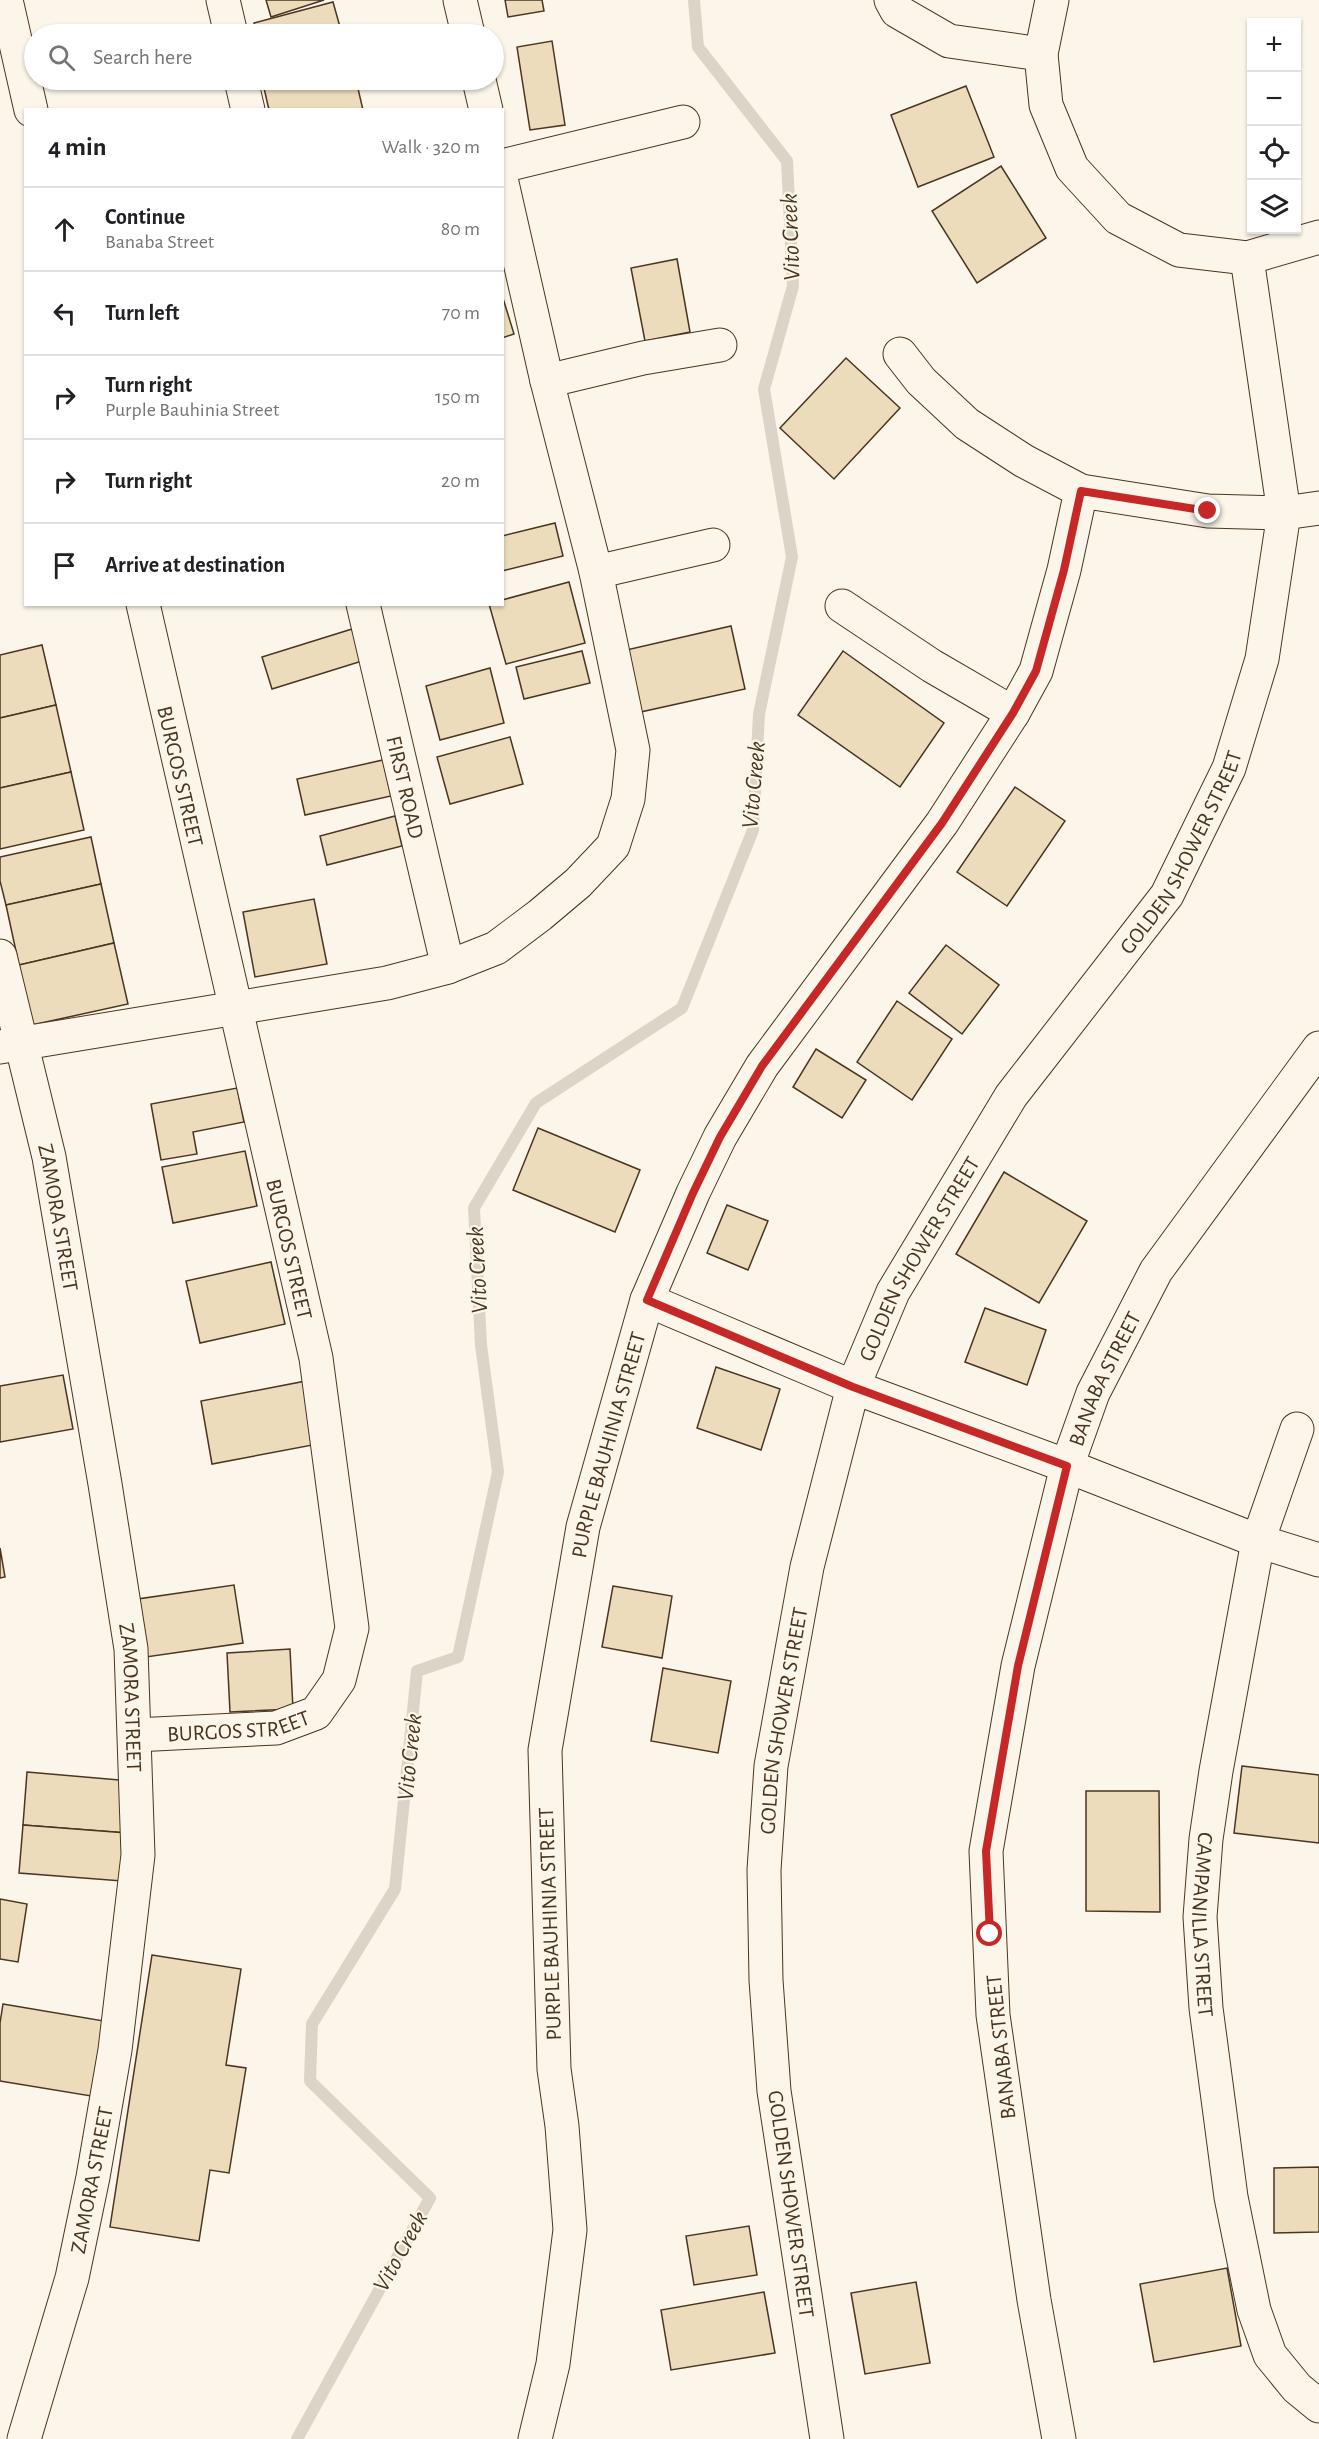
<!DOCTYPE html>
<meta charset="utf-8">
<style>
body{margin:0;font-family:"Alegreya Sans",sans-serif;background:#f2f2f2;color:#202124}
.controls{position:absolute;right:18px;top:18px;display:grid;overflow:hidden;border-radius:0px;box-shadow:0 2px 4px #0004}
.controls button{width:54px;height:54px;display:grid;place-items:center;padding:0;border:0;border-bottom:2px solid #e0e0e0;background:#fff;color:#202124;font:30px sans-serif}
.stop{position:absolute;width:18px;height:18px;margin:-14px;border:4px solid #c62828;border-radius:50%;background:#fff}
.stop.end{background:#c62828;border-color:#fff;box-shadow:0 2px 6px #0008}
.list{margin:0;padding:0;list-style:none}
h2{display:flex;justify-content:space-between;align-items:center;height:78px;margin:0;padding:0 24px;font-size:26px}
h2 small{font-size:20px;font-weight:400;color:#757577}
.list li{display:grid;grid-template-columns:39px 1fr auto;gap:18px;align-items:center;box-sizing:border-box;height:84px;padding:0 24px;border-top:2px solid #e0e0e0}
.list b{display:block;font-size:22px;white-space:nowrap}
.list p{margin:0;font-size:20px;white-space:nowrap;color:#757577}
.list em{font-size:20px;font-style:normal;color:#757577}
.icon{flex:none;width:33px;height:33px;fill:none;stroke:currentColor;stroke-width:2;stroke-linecap:round;stroke-linejoin:round}
.map{position:relative;flex:none;width:1319px;height:2439px;overflow:hidden}
.search{position:absolute;background:#fff;box-shadow:0 2px 4px #0004;left:24px;top:24px;width:480px;height:66px;display:flex;align-items:center;gap:15px;box-sizing:border-box;padding:0 21px;border-radius:33px;color:#757577;font-size:22px}
.panel{position:absolute;background:#fff;box-shadow:0 2px 4px #0004;left:24px;top:108px;width:480px;height:498px;border-radius:0px}
.map>svg:first-child{display:block}
.lines{fill:none;stroke-linecap:round;stroke-linejoin:round}
.stream{stroke:#dcd4c6;stroke-width:12}
.building{fill:#ecdcbc;stroke:#4a3520;stroke-width:1.5}
.minor-casing{stroke:#4a3520;stroke-width:35}
.minor{stroke:#fbf6e9;stroke-width:33}
.route{stroke:#c62828;stroke-width:8}
.labels{text-anchor:middle;stroke-width:4.5;stroke-linejoin:round;paint-order:stroke}
.street-label{font-size:22px;fill:#4a3520;stroke:#fbf6e9}
.water-label{font-size:24px;font-style:italic;fill:#4a3520;stroke:#fbf6e9}
</style>
<div class="map">
<svg width="1319" height="2439" viewBox="0 0 1319 2439">
<rect width="100%" height="100%" fill="#fbf6e9"/>
<g class="lines">
<path class="stream" d="M297 2439 430 2198 310 2081 312 2024 395 1889 417 1671 458 1657 498 1472 481 1345 474 1208 536 1103 682 1008 753 830 759 714 792 557 764 389 793 286 787 161 698 47 694 0"/>
</g>
<g class="building">
<path d="M266 0H324L271 17Z"/>
<path d="M505 0H542L544 11 508 17Z"/>
<path d="M333 2 342 34H257L254 23Z"/>
<path d="M552 41 565 125 530 130 517 47Z"/>
<path d="M305 80H356L363 110H269L264 88Z"/>
<path d="M966 86 994 157 918 187 891 115Z"/>
<path d="M1001 166 1046 238 977 283 932 211Z"/>
<path d="M677 259 690 332 645 341 631 268Z"/>
<path d="M502 295 514 334 502 338Z"/>
<path d="M846 358 900 408 834 479 780 428Z"/>
<path d="M555 523 563 556 502 571V536Z"/>
<path d="M569 582 585 643 506 664 489 604H502V600Z"/>
<path d="M731 626 745 689 636 713 622 651Z"/>
<path d="M352 629 362 661 272 689 262 657Z"/>
<path d="M42 645 56 705 0 718V655Z"/>
<path d="M582 651 590 683 524 699 516 667Z"/>
<path d="M843 651 944 723 900 787 798 715Z"/>
<path d="M490 668 504 723 440 740 426 686Z"/>
<path d="M56 705 71 772 0 788V718Z"/>
<path d="M510 737 523 784 450 804 437 757Z"/>
<path d="M383 760 391 796 305 815 297 779Z"/>
<path d="M71 772 84 830 0 849V788Z"/>
<path d="M1015 787 1065 821 1007 906 957 872Z"/>
<path d="M395 816 402 846 327 865 320 836Z"/>
<path d="M91 837 101 884 6 905 0 881V857Z"/>
<path d="M101 884 114 943 19 965 6 905Z"/>
<path d="M314 899 327 964 255 977 243 912Z"/>
<path d="M114 943 128 1004 32 1025 19 965Z"/>
<path d="M946 945 999 985 962 1034 909 993Z"/>
<path d="M897 1001 952 1039 912 1100 857 1062Z"/>
<path d="M816 1049 866 1080 842 1118 793 1087Z"/>
<path d="M237 1088 244 1122 193 1132 197 1154 161 1160 151 1104Z"/>
<path d="M538 1128 640 1170 615 1232 513 1190Z"/>
<path d="M245 1151 257 1206 173 1223 162 1167Z"/>
<path d="M1004 1172 1087 1221 1039 1303 956 1254Z"/>
<path d="M727 1205 768 1221 748 1270 707 1253Z"/>
<path d="M271 1262 285 1324 200 1343 186 1281Z"/>
<path d="M985 1308 1046 1330 1027 1385 965 1362Z"/>
<path d="M716 1367 780 1389 761 1450 697 1428Z"/>
<path d="M63 1375 73 1429 0 1442V1386Z"/>
<path d="M306 1381 318 1444 212 1464 201 1401Z"/>
<path d="M0 1548 5 1577 0 1578Z"/>
<path d="M234 1585 243 1643 146 1657 138 1599Z"/>
<path d="M613 1586 672 1596 662 1658 602 1647Z"/>
<path d="M290 1649 293 1709 230 1712 227 1653Z"/>
<path d="M663 1668 731 1681 718 1753 651 1741Z"/>
<path d="M1242 1766 1319 1775V1843L1234 1833Z"/>
<path d="M27 1772 131 1781 127 1833 23 1825Z"/>
<path d="M1086 1791H1159L1160 1912 1086 1911Z"/>
<path d="M23 1825 127 1833 122 1881 19 1873Z"/>
<path d="M0 1899 27 1904 18 1962 0 1959Z"/>
<path d="M152 1955 241 1969 226 2065 246 2068 229 2173 210 2170 199 2241 110 2227Z"/>
<path d="M3 2004 110 2022 97 2097 0 2081V2023Z"/>
<path d="M1319 2167V2232L1274 2233V2168Z"/>
<path d="M749 2226 757 2275 694 2285 686 2236Z"/>
<path d="M1227 2268 1241 2346 1154 2362 1140 2284Z"/>
<path d="M916 2282 930 2363 865 2374 851 2293Z"/>
<path d="M764 2292 775 2353 671 2370 661 2310Z"/>
</g>
<g class="lines">
<defs>
<g id="minor">
<path d="M6 0 31 110"/>
<path d="M223 0 231 34"/>
<path d="M460 0 468 34"/>
<path d="M891 0 897 11 949 41 1041 54"/>
<path d="M1052 0 1041 54 1046 105 1072 168 1118 218 1179 250 1247 258 1319 237"/>
<path d="M241 80 248 110"/>
<path d="M479 80 486 110"/>
<path d="M502 166 683 122"/>
<path d="M900 354 921 381 967 424 1024 461 1081 491 1208 511 1284 513 1319 508"/>
<path d="M547 381 643 358 720 345"/>
<path d="M596 572 713 545"/>
<path id="s1" d="M363 604 448 967"/>
<path d="M842 606 932 666 1013 713"/>
<path id="s2" d="M0 956 49 1157 105 1484 131 1649 138 1855 115 2050 93 2177 72 2278 24 2439"/>
<path d="M0 1047 387 983 448 967 496 948 540 915 578 883 613 846 628 799 633 750 596 572 547 381 502 183"/>
<path d="M647 1300 853 1387 1067 1466 1258 1541 1319 1560"/>
<path id="s3" d="M1297 1429 1258 1541 1216 1771 1206 1839 1200 1917 1206 2008 1231 2197 1254 2310 1270 2355 1297 2388 1319 2406"/>
<path id="s4" d="M135 1735 276 1728 316 1713 339 1680 352 1628 316 1358 143 604"/>
<path id="s5" d="M535 2439 553 2364 570 2230 562 2126 554 2069 545 1750 583 1527 647 1300 693 1193 720 1137 762 1066 942 823 1013 713 1036 671 1064 570 1081 491"/>
<path id="s6" d="M827 2439 774 2091 766 1980 764 1870 771 1766 807 1567 853 1387 893 1292 1011 1096 1167 895 1229 768 1262 659 1284 513 1247 258"/>
<path id="s7" d="M1059 2439 1034 2300 993 2015 986 1851 1018 1666 1067 1466 1093 1393 1156 1271 1319 1048"/>
</g>
</defs>
<use href="#minor" class="minor-casing"/>
<use href="#minor" class="minor"/>
</g>
<g class="lines">
<path class="route" d="M990 1934 986 1851 996 1793 1018 1666 1067 1466 853 1387 647 1300 693 1193 720 1137 762 1066 942 823 1013 713 1036 671 1064 570 1081 491 1208 511"/>
</g>
<g class="labels">
<g class="street-label">
<text transform="translate(181 776) rotate(77)" y="8">BURGOS STREET</text>
<text dy="8" stroke="none"><textPath href="#s1" startOffset="188">FIRST ROAD</textPath></text>
<text dy="8" stroke="none"><textPath href="#s6" startOffset="1696">GOLDEN SHOWER STREET</textPath></text>
<text dy="8" stroke="none"><textPath href="#s2" startOffset="268">ZAMORA STREET</textPath></text>
<text transform="translate(290 1249) rotate(77)" y="8">BURGOS STREET</text>
<text dy="8" stroke="none"><textPath href="#s6" startOffset="1210">GOLDEN SHOWER STREET</textPath></text>
<text dy="8" stroke="none"><textPath href="#s7" startOffset="1082">BANABA STREET</textPath></text>
<text dy="8" stroke="none"><textPath href="#s5" startOffset="1005">PURPLE BAUHINIA STREET</textPath></text>
<text dy="8" stroke="none"><textPath href="#s2" startOffset="754">ZAMORA STREET</textPath></text>
<text dy="8" stroke="none"><textPath href="#s6" startOffset="724">GOLDEN SHOWER STREET</textPath></text>
<text dy="8" stroke="none"><textPath href="#s4" startOffset="104">BURGOS STREET</textPath></text>
<text transform="translate(549 1924) rotate(-92)" y="8">PURPLE BAUHINIA STREET</text>
<text dy="8" stroke="none"><textPath href="#s3" startOffset="507">CAMPANILLA STREET</textPath></text>
<text transform="translate(1000 2047) rotate(-96)" y="8">BANABA STREET</text>
<text transform="translate(91 2180) rotate(-79)" y="8">ZAMORA STREET</text>
<text transform="translate(792 2204) rotate(82)" y="8">GOLDEN SHOWER STREET</text>
</g>
<g class="water-label">
<text transform="translate(790 237) rotate(-92)" y="8">Vito Creek</text>
<text transform="translate(753 785) rotate(-85)" y="8">Vito Creek</text>
<text transform="translate(477 1270) rotate(-93)" y="8">Vito Creek</text>
<text transform="translate(409 1757) rotate(-84)" y="8">Vito Creek</text>
<text transform="translate(400 2251) rotate(-61)" y="8">Vito Creek</text>
</g>
</g>
</svg>
<div class="controls">
<button>+</button>
<button>−</button>
<button><svg class="icon" aria-label="locate" viewBox="0 0 24 24"><circle cx="12" cy="12" r="6"/><path d="M12 2v4M12 18v4M2 12h4M18 12h4"/></svg></button>
<button><svg class="icon" aria-label="layers" viewBox="0 0 24 24"><path d="M12 4l9 5-9 5-9-5zM3 14l9 5 9-5"/></svg></button>
</div>
<div class="stop" style="left:990px;top:1934px"></div>
<div class="stop end" style="left:1208px;top:511px"></div>
<div class="search"><svg class="icon" aria-label="search" viewBox="0 0 24 24"><circle cx="10" cy="10" r="6"/><path d="M15 15l6 6"/></svg>Search here</div>
<section class="panel">
<h2>4 min<small>Walk · 320 m</small></h2>
<ul class="list">
<li><svg class="icon" aria-label="ahead" viewBox="0 0 24 24"><path d="M12 20V5M6 11l6-6 6 6"/></svg><div><b>Continue</b><p>Banaba Street</p></div><em>80 m</em></li>
<li><svg class="icon" aria-label="left" viewBox="0 0 24 24"><path d="M17 20v-9H6M10 6l-5 5 5 5"/></svg><div><b>Turn left</b></div><em>70 m</em></li>
<li><svg class="icon" aria-label="right" viewBox="0 0 24 24"><path d="M7 20v-9h11M14 6l5 5-5 5"/></svg><div><b>Turn right</b><p>Purple Bauhinia Street</p></div><em>150 m</em></li>
<li><svg class="icon" aria-label="right" viewBox="0 0 24 24"><path d="M7 20v-9h11M14 6l5 5-5 5"/></svg><div><b>Turn right</b></div><em>20 m</em></li>
<li><svg class="icon" aria-label="arrive" viewBox="0 0 24 24"><path d="M6 21V4h12l-3 4 3 4H6"/></svg><div><b>Arrive at destination</b></div></li>
</ul>
</section>
</div>
